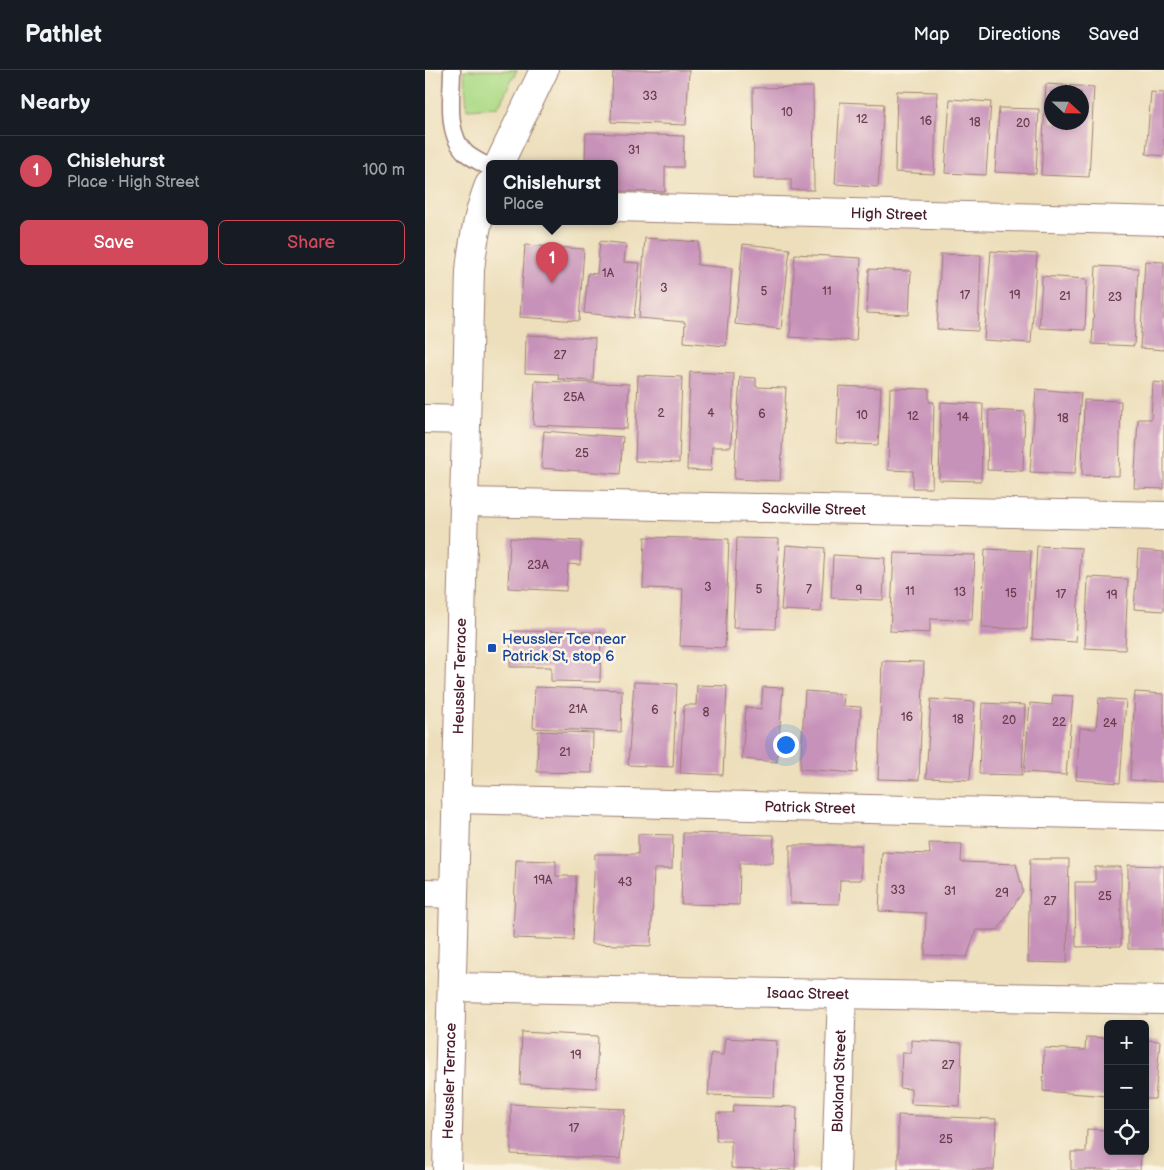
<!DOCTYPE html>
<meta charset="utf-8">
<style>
body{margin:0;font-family:"Balsamiq Sans",sans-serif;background:#242831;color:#f1f3f6}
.controls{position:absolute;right:15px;bottom:15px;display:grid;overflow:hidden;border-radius:8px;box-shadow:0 2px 8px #0003}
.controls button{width:45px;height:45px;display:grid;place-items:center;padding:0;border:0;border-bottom:1px solid #363941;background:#171b24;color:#f1f3f6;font:25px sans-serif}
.compass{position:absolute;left:619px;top:15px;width:45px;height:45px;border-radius:50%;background:#171b24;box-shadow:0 2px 8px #0003;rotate:112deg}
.you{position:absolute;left:360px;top:674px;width:18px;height:18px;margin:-12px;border:4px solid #fff;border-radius:50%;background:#1a73e8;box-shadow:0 0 0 8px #1a73e833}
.badge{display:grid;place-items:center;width:32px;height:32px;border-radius:50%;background:#d1495b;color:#fff;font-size:16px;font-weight:700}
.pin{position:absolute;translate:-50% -41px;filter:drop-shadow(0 1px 2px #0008)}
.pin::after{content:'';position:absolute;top:26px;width:18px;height:15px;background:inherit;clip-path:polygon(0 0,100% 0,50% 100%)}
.popup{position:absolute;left:61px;top:90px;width:132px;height:65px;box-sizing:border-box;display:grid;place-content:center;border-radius:8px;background:#171b24;filter:drop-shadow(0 1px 4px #0005);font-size:16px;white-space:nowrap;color:#9ea1a6}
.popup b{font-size:19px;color:#f1f3f6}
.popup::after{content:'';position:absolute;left:50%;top:100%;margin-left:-10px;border:10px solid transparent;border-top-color:#171b24}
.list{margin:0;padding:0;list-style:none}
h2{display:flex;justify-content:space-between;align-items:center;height:65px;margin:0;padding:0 20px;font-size:21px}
h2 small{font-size:16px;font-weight:400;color:#9ea1a6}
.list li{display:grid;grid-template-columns:32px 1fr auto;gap:15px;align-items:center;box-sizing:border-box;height:70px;padding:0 20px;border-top:1px solid #363941}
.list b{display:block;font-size:19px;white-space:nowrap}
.list p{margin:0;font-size:16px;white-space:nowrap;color:#9ea1a6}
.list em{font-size:16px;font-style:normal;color:#9ea1a6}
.actions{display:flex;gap:10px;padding:15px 20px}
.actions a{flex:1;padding:11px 0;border:1px solid #d1495b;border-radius:8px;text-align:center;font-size:18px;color:#d1495b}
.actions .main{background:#d1495b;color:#fff}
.icon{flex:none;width:28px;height:28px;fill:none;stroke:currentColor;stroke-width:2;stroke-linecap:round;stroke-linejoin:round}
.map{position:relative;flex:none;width:739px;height:1100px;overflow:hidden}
header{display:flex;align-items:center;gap:30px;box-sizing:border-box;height:70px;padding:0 25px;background:#171b24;border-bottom:1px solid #363941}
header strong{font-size:24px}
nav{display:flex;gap:28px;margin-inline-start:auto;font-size:18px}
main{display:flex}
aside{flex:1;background:#171b24}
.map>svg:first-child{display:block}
.green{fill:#addb88;stroke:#7c7d5a}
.building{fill:#c792b9;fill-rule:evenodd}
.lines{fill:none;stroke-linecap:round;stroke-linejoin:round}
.service-casing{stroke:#9c7f74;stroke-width:19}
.minor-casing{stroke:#9c7f74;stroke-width:30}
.tertiary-casing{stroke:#9c7f74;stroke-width:30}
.service{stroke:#fff;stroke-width:16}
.minor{stroke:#fff;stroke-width:28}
.tertiary{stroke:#fff;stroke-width:28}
.transit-dot{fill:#1a4fb4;stroke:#fcf5e5;stroke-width:2}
.labels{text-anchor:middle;stroke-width:5;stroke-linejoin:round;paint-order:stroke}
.number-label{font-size:12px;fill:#693c4e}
.street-label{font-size:15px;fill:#4a1f2b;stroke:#fcf5e5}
.transit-label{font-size:15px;fill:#164399;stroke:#fcf5e5;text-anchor:start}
</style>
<header>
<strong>Pathlet</strong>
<nav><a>Map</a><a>Directions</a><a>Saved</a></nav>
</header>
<main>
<aside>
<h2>Nearby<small></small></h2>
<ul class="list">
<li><span class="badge">1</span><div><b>Chislehurst</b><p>Place · High Street</p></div><em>100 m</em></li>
</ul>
<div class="actions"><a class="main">Save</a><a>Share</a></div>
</aside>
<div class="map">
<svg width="739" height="1100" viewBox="0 0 739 1100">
<rect width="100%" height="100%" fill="#fcf5e5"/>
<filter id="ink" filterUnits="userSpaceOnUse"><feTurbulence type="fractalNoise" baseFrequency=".02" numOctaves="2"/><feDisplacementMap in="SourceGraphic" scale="10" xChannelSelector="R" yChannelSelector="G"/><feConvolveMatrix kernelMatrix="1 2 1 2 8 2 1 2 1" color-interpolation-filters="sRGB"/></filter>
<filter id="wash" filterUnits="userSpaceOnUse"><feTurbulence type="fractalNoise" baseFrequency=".0096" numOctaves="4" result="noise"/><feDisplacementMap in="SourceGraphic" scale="20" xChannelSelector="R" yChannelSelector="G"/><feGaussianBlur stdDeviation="1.12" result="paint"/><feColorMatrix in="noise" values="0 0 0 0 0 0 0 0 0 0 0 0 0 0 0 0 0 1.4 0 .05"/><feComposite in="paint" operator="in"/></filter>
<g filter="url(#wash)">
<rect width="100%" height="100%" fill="#eddfbc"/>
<path class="green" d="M39 0H92L73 37 42 39Z"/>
<g id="blocks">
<g class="building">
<path d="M188 0H264L261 55 186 52Z"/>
<path d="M621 14 669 17 664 107 616 105ZM626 22H656V52H626Z"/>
<path d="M388 17 389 120H366V109H329L328 18Z"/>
<path d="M472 21 512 22 509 104 470 102Z"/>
<path d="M726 22 739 23V86L721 84Z"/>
<path d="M525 29 566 32 561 105 520 103Z"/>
<path d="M415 32 459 34 453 117 410 114Z"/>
<path d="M574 38 614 39 611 104 570 102Z"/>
<path d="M161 63 259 66 258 97H240V122L190 121V94H160Z"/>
<path d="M220 168 274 172 272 195 307 198 301 276 259 272 260 252 214 248Z"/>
<path d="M175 171 201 174 199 192 215 193 209 248 159 243 163 203 172 204Z"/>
<path d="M318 174 365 179 356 259 310 254Z"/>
<path d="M100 175 159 179 154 251 95 247Z"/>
<path d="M566 181 612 184 606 273 559 270Z"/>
<path d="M370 184 436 188 431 271 365 267Z"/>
<path d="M516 184 556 185 553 261 512 259Z"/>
<path d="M720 191 739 192V280L715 278Z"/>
<path d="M671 196 713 198 709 276 667 274Z"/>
<path d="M444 199 486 201 484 245 442 243Z"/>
<path d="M617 206 662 209 660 260 614 258Z"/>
<path d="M101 265 170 268 168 311 133 309 134 304 100 303Z"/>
<path d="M265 302 309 304 306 377H287L286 401 262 400Z"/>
<path d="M213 305 257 307 254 393 210 391Z"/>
<path d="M315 307 331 308V317L361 318 355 411 309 409Z"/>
<path d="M110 311 204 314 202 359 108 355Z"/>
<path d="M728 312 739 313V419L709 418 713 349H726Z"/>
<path d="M414 316 456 318 453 375 411 373Z"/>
<path d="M465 318 504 319V332H509L507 418H488V401L463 400Z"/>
<path d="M611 319 656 323 650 404 605 402Z"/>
<path d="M659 330 696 331 694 406 657 405Z"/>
<path d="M516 332 558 334 556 411 514 410Z"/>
<path d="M564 340 600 342 598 401 562 400Z"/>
<path d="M119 361 198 367 195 404 116 398Z"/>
<path d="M220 467 304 469 300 578 255 576 258 519 218 518Z"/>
<path d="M85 468 156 471 155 495 143 494 141 521 83 518Z"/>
<path d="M312 468 354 469 350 559 308 558Z"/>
<path d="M361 475 400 478 396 542 356 540Z"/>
<path d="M612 476 656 478 651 572 607 569Z"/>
<path d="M560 479 606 481 602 559 557 558Z"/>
<path d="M713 480 739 482V541L709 539Z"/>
<path d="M469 483 550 485 547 550 505 549V563L465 561Z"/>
<path d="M408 485 460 488 458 530 406 528Z"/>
<path d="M663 507 703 509 700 580 660 578Z"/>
<path d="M86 561 176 562 175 612 126 611V597H85Z"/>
<path d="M457 591 499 592 494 710 453 709Z"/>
<path d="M209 612 252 614 248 697 203 695Z"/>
<path d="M272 615 302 616 298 705 255 703 259 635H271Z"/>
<path d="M110 617 197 620 196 662 108 658Z"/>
<path d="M338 617 358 618 352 692 317 689 321 637 336 639Z"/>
<path d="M380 621 419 624 418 636 436 637 432 703 375 699Z"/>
<path d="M710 622 739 624V712L705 710Z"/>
<path d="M628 625 648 626 641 705 599 702 605 633 627 635Z"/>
<path d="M674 628 701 630 695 713 651 710 655 658 671 659Z"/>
<path d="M506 629 550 632 545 710 501 708Z"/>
<path d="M557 633 600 635 597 705 554 704Z"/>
<path d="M113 661 168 663 167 703 112 702Z"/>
<path d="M258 763 349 765 348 793H315L314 835 256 834Z"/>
<path d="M213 764 248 765 247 799H229L226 876 166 874 170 784H213Z"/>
<path d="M504 773 537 774 536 792 591 794 598 821 573 860H551L542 887 500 885 501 843 454 841 457 782 505 784Z"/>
<path d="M365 775H436V810H415L414 834 365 833Z"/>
<path d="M605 789H644L642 893 603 892Z"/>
<path d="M91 790 131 791V806H151L148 870 88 868Z"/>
<path d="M703 795 739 796V879H703Z"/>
<path d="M670 797H696V876L651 877 650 812H670Z"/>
<path d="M97 962 173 966 171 1018 95 1014Z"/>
<path d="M661 967 683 968V1026L618 1021 619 978 660 980Z"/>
<path d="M300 968 352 971 349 1027 283 1025 286 983 298 985Z"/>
<path d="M486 970 537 973 535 1036 486 1034V1019L475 1018 477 983H486Z"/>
<path d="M720 970 735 971 730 1029H720Z"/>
<path d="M86 1034 200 1039 195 1089 86 1084Z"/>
<path d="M309 1035 372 1037 370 1100 306 1098V1071H291L292 1043H308Z"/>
<path d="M473 1045 571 1049 569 1100H473Z"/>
<path d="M662 1059 683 1060V1081H716L715 1100H646V1082H661Z"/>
</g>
</g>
</g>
<g filter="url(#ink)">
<use href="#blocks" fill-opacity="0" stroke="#9c7f74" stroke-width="1"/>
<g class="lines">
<defs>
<path id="service" d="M27 0C27 25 20 64 41 83 48 89 57 93 64 97"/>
<g id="minor">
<path id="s1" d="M190 137 739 151"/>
<path d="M0 349 41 350"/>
<path id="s2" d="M38 432 739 446"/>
<path id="s3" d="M31 729 739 746"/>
<path d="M0 823 29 824"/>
<path id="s4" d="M27 917 739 930"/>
<path id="s5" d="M411 1100 417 923"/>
</g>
<g id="tertiary">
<path d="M74 94 119 0"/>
<path id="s6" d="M22 1100 45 200C48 171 53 143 64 115"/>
</g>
</defs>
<use href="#service" class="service-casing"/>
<use href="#minor" class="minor-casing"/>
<use href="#tertiary" class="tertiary-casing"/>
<use href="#service" class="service"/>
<use href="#minor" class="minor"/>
<use href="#tertiary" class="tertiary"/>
</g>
</g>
<rect class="transit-dot" x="62" y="573" width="10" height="10" rx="2.5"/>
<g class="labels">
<g class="number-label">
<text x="225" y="30">33</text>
<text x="362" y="46">10</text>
<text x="437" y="53">12</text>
<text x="501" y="55">16</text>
<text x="550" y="56">18</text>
<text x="598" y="57">20</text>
<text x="209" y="84">31</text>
<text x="183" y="207">1A</text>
<text x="239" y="222">3</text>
<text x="339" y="225">5</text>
<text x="402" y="225">11</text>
<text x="540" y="229">17</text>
<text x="590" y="229">19</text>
<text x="640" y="230">21</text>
<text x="690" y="231">23</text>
<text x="135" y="289">27</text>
<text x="149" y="331">25A</text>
<text x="236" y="347">2</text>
<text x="286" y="347">4</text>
<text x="337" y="348">6</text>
<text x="437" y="349">10</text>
<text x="488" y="350">12</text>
<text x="538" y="351">14</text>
<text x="638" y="352">18</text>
<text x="157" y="387">25</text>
<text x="113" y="499">23A</text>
<text x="283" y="521">3</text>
<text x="334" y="523">5</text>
<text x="384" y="523">7</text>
<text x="434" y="524">9</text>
<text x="485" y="525">11</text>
<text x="535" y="526">13</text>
<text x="586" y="527">15</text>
<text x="636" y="528">17</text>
<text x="687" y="529">19</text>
<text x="153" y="643">21A</text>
<text x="230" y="644">6</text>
<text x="281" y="646">8</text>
<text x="482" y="651">16</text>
<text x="533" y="653">18</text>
<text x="584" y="654">20</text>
<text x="634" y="656">22</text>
<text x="685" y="657">24</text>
<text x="140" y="686">21</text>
<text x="118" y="814">19A</text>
<text x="200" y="816">43</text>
<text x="473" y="824">33</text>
<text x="525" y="825">31</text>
<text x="577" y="827">29</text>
<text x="680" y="830">25</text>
<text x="625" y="835">27</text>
<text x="151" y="989">19</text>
<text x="523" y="999">27</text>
<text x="149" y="1062">17</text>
<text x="521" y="1073">25</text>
</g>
<g class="street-label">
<text dy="5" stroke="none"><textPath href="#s1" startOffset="274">High Street</textPath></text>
<text dy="5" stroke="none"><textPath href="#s2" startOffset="351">Sackville Street</textPath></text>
<text dy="5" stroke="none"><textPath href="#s6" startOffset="494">Heussler Terrace</textPath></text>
<text dy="5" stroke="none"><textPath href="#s3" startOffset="354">Patrick Street</textPath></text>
<text dy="5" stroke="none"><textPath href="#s4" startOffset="356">Isaac Street</textPath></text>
<text dy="5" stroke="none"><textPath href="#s6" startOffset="89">Heussler Terrace</textPath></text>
<text dy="5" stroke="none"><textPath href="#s5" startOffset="89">Blaxland Street</textPath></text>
</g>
<g class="transit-label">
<text x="77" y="574">Heussler Tce near<tspan x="77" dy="17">Patrick St, stop 6</tspan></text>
</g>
</g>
</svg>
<div class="controls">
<button>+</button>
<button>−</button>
<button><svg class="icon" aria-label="locate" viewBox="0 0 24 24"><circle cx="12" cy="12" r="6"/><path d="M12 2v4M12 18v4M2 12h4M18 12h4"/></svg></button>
</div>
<svg class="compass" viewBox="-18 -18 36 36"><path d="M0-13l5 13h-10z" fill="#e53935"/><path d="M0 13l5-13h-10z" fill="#9ea1a6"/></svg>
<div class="you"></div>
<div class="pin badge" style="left:127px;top:213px">1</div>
<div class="popup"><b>Chislehurst</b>Place</div>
</div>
</main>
